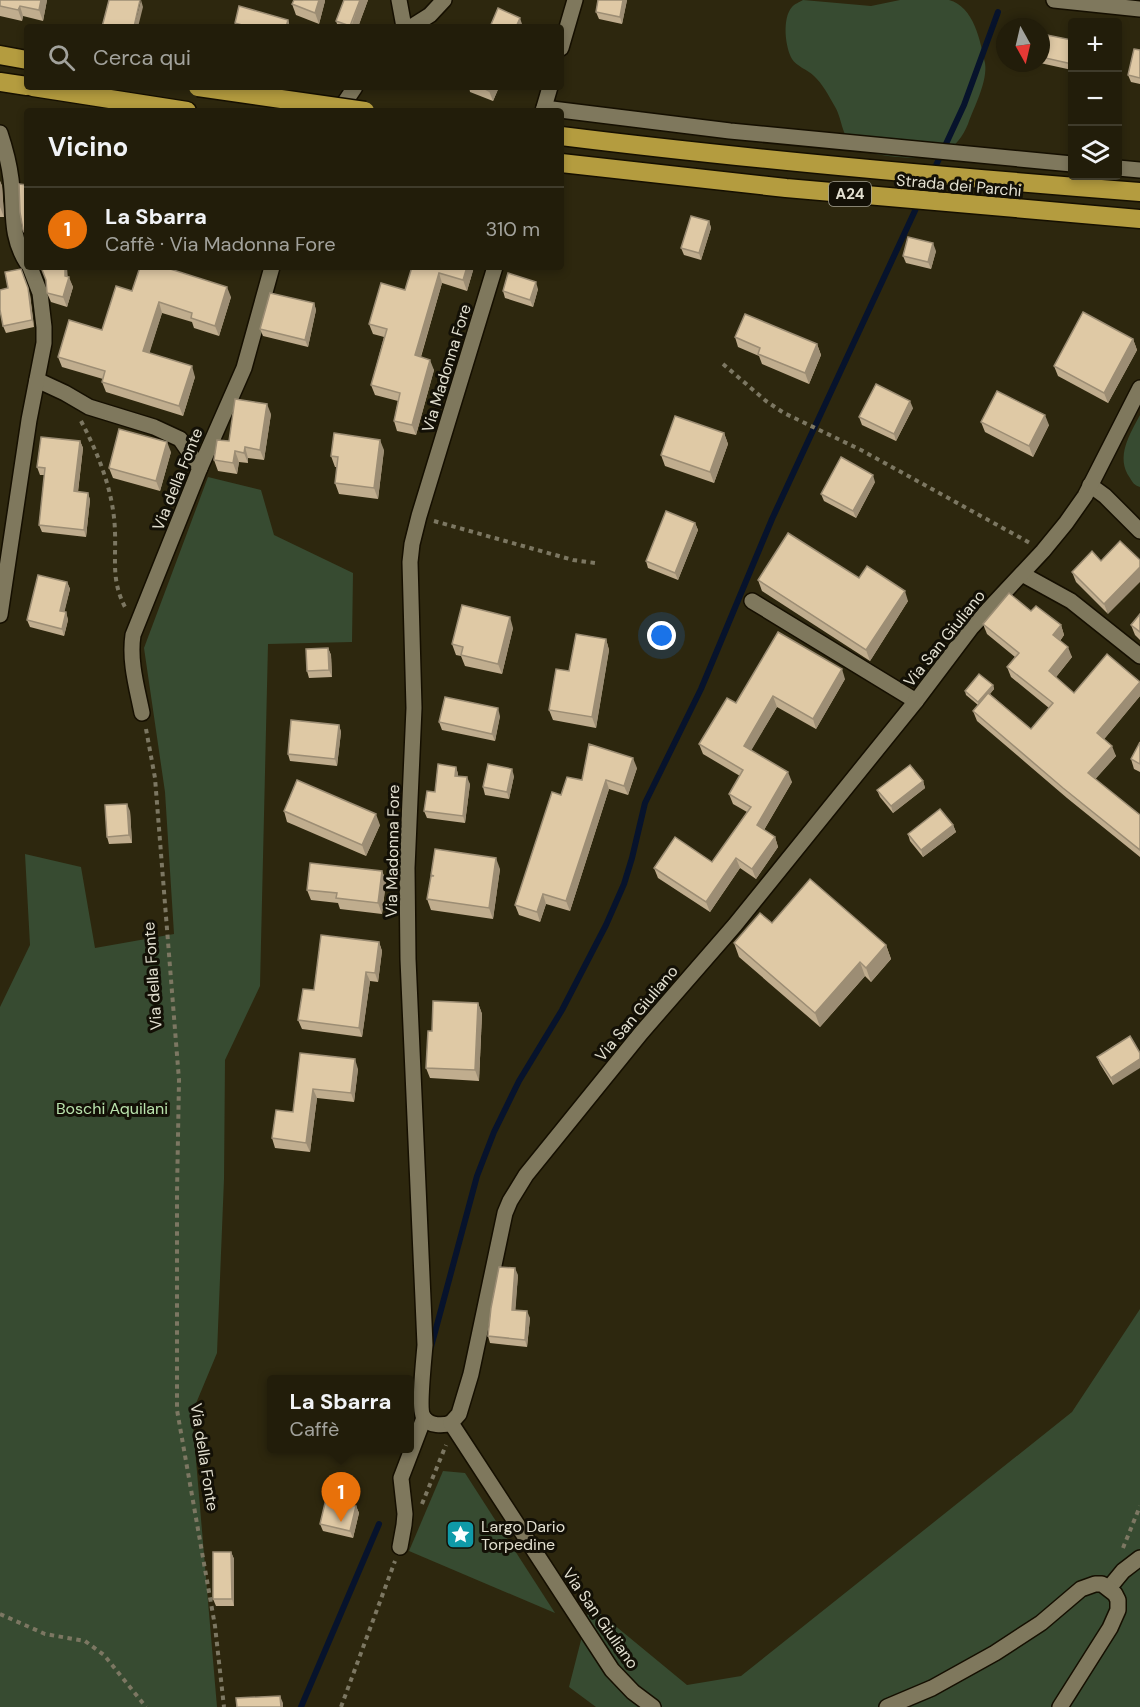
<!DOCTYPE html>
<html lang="it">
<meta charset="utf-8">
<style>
body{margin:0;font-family:"DM Sans",sans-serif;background:#2e2a18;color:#f1f3f6}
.controls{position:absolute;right:18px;top:18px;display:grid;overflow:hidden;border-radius:6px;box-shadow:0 3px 9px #0003}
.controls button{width:54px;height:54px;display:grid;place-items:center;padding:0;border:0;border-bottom:2px solid #3f3b2b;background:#221d0a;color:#f1f3f6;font:30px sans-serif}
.compass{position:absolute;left:996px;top:18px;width:54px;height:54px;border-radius:50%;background:#221d0a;box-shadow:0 3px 9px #0003;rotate:172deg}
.you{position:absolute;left:662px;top:636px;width:21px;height:21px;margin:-15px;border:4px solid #fff;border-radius:50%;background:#1a73e8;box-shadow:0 0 0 9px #1a73e833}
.badge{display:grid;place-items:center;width:39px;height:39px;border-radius:50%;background:#37d4a6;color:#fff;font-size:20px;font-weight:700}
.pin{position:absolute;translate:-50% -50px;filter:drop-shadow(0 2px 3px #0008)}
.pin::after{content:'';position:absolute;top:32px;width:21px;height:18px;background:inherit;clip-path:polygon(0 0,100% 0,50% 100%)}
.popup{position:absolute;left:267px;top:1375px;width:147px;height:78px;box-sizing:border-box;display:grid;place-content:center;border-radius:6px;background:#221d0a;filter:drop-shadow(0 2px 4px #0005);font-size:20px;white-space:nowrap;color:#a2a29c}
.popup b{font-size:22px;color:#f1f3f6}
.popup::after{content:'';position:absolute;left:50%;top:100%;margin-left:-12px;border:12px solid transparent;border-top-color:#221d0a}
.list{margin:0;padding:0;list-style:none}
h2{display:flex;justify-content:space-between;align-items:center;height:78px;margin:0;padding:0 24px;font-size:26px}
h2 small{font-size:20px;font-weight:400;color:#a2a29c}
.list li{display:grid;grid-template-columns:39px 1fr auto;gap:18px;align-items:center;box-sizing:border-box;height:84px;padding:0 24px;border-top:2px solid #3f3b2b}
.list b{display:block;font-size:22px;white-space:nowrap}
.list p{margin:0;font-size:20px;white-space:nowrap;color:#a2a29c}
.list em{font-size:20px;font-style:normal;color:#a2a29c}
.icon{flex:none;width:33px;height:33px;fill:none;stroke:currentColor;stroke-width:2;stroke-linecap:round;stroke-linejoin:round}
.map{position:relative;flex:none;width:1140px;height:1707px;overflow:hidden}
.search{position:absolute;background:#221d0a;box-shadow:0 3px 9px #0003;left:24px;top:24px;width:540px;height:66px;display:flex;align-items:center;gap:15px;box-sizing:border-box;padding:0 21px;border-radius:6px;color:#a2a29c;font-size:22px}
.panel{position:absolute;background:#221d0a;box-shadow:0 3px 9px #0003;left:24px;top:108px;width:540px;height:162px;border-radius:6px}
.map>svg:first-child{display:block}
.green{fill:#374b31}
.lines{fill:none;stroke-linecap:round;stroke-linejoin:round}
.stream{stroke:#07132c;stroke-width:6}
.minor-casing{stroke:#150f00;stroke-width:18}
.highway-casing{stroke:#150f00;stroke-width:21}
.path{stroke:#7c7762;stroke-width:4;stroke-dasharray:4.5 4.5;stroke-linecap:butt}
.minor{stroke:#7f785d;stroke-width:15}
.highway{stroke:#b49c3f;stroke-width:18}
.highway-bridge-casing{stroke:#150f00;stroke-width:21;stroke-linecap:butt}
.highway-bridge{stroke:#b49c3f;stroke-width:18}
.wall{fill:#c0ad8e}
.shaded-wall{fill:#9c8d74}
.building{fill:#dfc9a5;stroke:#9c8d74;stroke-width:1.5}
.labels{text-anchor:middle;stroke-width:6;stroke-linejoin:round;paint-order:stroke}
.shield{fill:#131006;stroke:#a5a294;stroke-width:1.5}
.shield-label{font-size:15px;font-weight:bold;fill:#e3e0d1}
.street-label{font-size:16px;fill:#e3e0d1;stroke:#131006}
.park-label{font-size:16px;fill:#b9e2ac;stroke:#131006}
.poi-label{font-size:16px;fill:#e3e0d1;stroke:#131006;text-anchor:start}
</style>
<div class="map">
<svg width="1140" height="1707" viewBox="0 0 1140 1707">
<rect width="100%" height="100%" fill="#2d270e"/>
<g class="green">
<path d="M803 0 871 6 900 0H949C974 7 980 40 985 63 988 81 974 107 968 124 953 161 923 160 888 156 876 154 863 153 854 146 840 134 843 119 834 105 829 96 822 83 814 76 808 70 796 66 792 59 785 47 782 18 792 7 794 4 800 2 803 0Z"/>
<path d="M1140 415V487C1134 485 1133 483 1130 478 1115 457 1130 434 1140 415Z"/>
<path d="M208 477 261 490 274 535 353 573 352 642 268 644 260 986 225 1060 224 1179 217 1353 192 1413 217 1707H0V1007L30 945 25 854 81 867 95 948 174 934 165 792 144 648Z"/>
<path d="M1140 1309V1707H596L569 1687 590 1605 687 1685 741 1676 1072 1412Z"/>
<path d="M443 1471 465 1473 555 1613 409 1551Z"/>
</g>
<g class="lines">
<g class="stream">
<path d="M431 1347 477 1176 494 1132 519 1081 562 1010 606 925 624 884 632 858 645 803 701 689 772 519 964 105 998 12"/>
<path d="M301 1707 379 1524"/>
</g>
<defs>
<g id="minor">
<path d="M399 0 404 27"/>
<path d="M1054 0 1140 9"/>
<path d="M411 27 430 15 444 0"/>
<path d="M561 48 575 0"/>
<path d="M544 108 730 131 1072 164"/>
<path d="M339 111 355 87"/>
<path d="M543 111 550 87"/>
<path d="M0 133C5 148 9 163 11 179 15 210 9 235 27 263"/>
<path d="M1118 168 1140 170"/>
<path d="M37 380 65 393 89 407 154 427 180 439 200 468"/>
<path d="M1090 485 1105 496 1140 531"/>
<path d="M1022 574 1071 601 1140 656"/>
<path d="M752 601 916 701"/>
<path d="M0 615 29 420 44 343V327L40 293 30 267"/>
<path d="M142 713C137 688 129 661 133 635L200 468 244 368 272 267"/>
<path d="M451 1423C443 1426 430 1426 424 1418 418 1411 424 1358 425 1345L408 959 407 868 414 708 410 562 412 544 419 516 495 267"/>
<path d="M400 1547 404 1525 405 1514 401 1478 424 1418"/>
<path d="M1109 1588 1123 1571 1140 1558"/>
<path d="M653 1707 633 1692 612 1670 451 1423 459 1414 471 1374 505 1213 510 1201 526 1175 641 1033 735 925 916 701 971 628 1043 551 1066 523 1085 496 1140 388"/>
<path d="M887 1707 932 1688 995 1653 1041 1623 1081 1589 1095 1584H1102L1115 1594 1118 1600V1610L1110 1628 1060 1707"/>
</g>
<g id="highway">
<path d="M0 55 27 60"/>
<path d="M0 82 27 86"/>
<path d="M33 87 187 111"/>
<path d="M561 136C754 160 947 177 1140 192"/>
<path d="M561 163 786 188 1140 219"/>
</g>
</defs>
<use href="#minor" class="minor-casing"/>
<use href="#highway" class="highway-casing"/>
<g class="path">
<path d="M723 364 766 401 784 413 861 450 1030 543"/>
<path d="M81 421C99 455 114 493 115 532 116 562 111 581 126 609"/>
<path d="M434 521 573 560 595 563"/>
<path d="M146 729 155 778 179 1080 177 1193V1410L215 1626 224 1707"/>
<path d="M422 1504 446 1445"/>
<path d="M1123 1548 1140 1506"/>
<path d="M0 1614 45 1634 85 1641 104 1655 146 1707"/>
<path d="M341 1707 395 1561"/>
</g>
<use href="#minor" class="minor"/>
<use href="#highway" class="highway"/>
<defs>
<path id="highway-bridge" d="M198 87 365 111"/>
</defs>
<use href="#highway-bridge" class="highway-bridge-casing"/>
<use href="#highway-bridge" class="highway-bridge"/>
</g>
<g class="wall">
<path d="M0 0H47L43 21 23 16 22 21 0 16Z"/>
<path d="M344 0H368L358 27H338L336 21Z"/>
<path d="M627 0 622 24 599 19 596 12Z"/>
<path d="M325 1 319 24 296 15 292 4Z"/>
<path d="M288 20 290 27H236L235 23Z"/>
<path d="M1041 39 1072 40V70L1040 63H1041Z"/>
<path d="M1140 50V84L1131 82 1128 75Z"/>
<path d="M469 87H499L493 101 470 92Z"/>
<path d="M0 181 2 186 4 217H0Z"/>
<path d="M709 221 711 228 701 260 684 255 681 248Z"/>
<path d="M936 251 931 269 906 263 903 256Z"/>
<path d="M412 267H474L467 291 442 283 421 357 434 370 416 435 397 431 394 421 398 401 375 395 371 385 384 337 373 334 369 324 405 290Z"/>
<path d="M68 277 73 287 67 307 51 302 47 293 46 281Z"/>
<path d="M538 289 533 307 505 298 503 291Z"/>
<path d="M132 291 231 297 219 336 194 328 192 322 162 313 149 353 195 377 183 416 106 392 102 382 103 379 62 367 58 357 102 330Z"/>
<path d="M30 295 34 327 6 333 3 326Z"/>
<path d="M314 303 316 310 308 347 263 336 260 329Z"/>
<path d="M735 337 817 344 821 355 809 384 762 364 759 356 738 347Z"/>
<path d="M1133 339 1137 350 1108 403 1058 376 1054 366Z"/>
<path d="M913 408 896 441 862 425 859 417Z"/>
<path d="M271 414 264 460 248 458V463L239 462 237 474 218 471 214 460 229 441Z"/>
<path d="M981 422 1049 425 1033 457 985 432Z"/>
<path d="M724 433 728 444 714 483 665 466 661 455Z"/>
<path d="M80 441 83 448 78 492 88 493 90 500 86 537 42 532 39 525 45 475H40L37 467Z"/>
<path d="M384 450 378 499 339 494 335 483 337 467H335L331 456Z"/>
<path d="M171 452 160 491 113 478 109 468Z"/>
<path d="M875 482 856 518 824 501 821 494Z"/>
<path d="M695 523 698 530 678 580 648 568 646 561Z"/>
<path d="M1092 551 1108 614 1076 582 1072 572Z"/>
<path d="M859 578 908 601 870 661 762 591 758 580Z"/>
<path d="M67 582 70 589 64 612H66L68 620 64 636 30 627 27 620Z"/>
<path d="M1031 611 1061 625 1064 635 1060 641 1072 657 1056 677 1074 693 1140 682V696L1104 739 1116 756 1095 779 1140 815V857L1067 798 977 721 973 711 978 705 966 695 965 691 993 685 994 689 990 694 1031 729 1049 708 1011 677 1007 667 1015 657 987 634 983 624Z"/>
<path d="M1140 614V640L1135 635 1131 625Z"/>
<path d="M513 628 502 674 465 666 461 656 456 655 452 644Z"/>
<path d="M606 639 609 650 596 728 553 720 549 710Z"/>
<path d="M328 648 331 655 332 677 309 678 307 671Z"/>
<path d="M845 679 816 729 777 707 751 750 792 782 764 830 775 837 778 847 756 879 740 868 710 912 658 878 654 868 712 862 747 812 733 804 729 794 740 776 703 754 699 744 736 703Z"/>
<path d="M500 716 495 741 442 730 439 722Z"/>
<path d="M339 725 341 732 337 766 290 761 288 754Z"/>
<path d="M1140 742V772L1134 769 1131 759Z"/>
<path d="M456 767 458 774V776L470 784 465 823 427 818 424 811 435 792Z"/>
<path d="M637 768 628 795 609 789 570 911 546 904 540 922 519 915 515 905 561 795Z"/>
<path d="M514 776 509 799 485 795 483 787Z"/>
<path d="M923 781 925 788 893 813 880 797 877 790Z"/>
<path d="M130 811 132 843 109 844 107 837Z"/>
<path d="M284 811 380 825 366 856 287 822Z"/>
<path d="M953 825 956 832 923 857 910 841 908 834Z"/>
<path d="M500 869 493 919 431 910 427 899Z"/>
<path d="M382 871 386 881 382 914 340 909 338 903 311 900 307 890Z"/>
<path d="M772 923 886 945 891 959 871 982 865 976 820 1027 739 957 734 943Z"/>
<path d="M379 942 382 951 378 982 370 981 362 1037 302 1029 298 1020 314 990Z"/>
<path d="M478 1003 482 1014 479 1081 430 1078 426 1068 432 1031Z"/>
<path d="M1130 1036 1113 1085 1100 1064 1097 1057Z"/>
<path d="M300 1053 358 1069 354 1102 317 1098 310 1152 275 1148 272 1138 293 1112Z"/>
<path d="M518 1275 515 1310 530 1318 527 1347 490 1343 488 1336Z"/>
<path d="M356 1506 359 1513 353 1538 323 1531 320 1524Z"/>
<path d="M231 1552 234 1559V1606H216L213 1599Z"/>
</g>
<g class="shaded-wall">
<path d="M41 0H47L43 21 39 10Z"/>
<path d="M141 0 143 7 138 27H134Z"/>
<path d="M319 0H325V1L319 24 315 13Z"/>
<path d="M360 0H368L358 27H351Z"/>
<path d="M623 0H627L622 24 620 17Z"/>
<path d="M20 6 23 16 22 21 18 10Z"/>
<path d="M520 18 523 27H516Z"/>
<path d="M288 20 290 27H286Z"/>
<path d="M491 87H499L493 101 489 91Z"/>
<path d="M0 181 2 186 4 217 0 207Z"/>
<path d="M709 221 711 228 701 260 699 253Z"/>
<path d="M933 243 936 251 931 269 928 262Z"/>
<path d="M65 267H67L68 280 69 277 73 287 67 307 63 297 65 276Z"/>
<path d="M467 267H474L467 291 463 280Z"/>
<path d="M439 273 442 283 418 366 415 355Z"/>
<path d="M536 282 538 289 533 307 530 300Z"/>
<path d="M227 287 231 297 219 336 215 326Z"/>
<path d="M28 288 30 295 34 327 32 320Z"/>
<path d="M159 302 162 313 147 361 143 351Z"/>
<path d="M314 303 316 310 308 347 305 340Z"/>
<path d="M1133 339 1137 350 1108 403 1104 393Z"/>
<path d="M817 344 821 355 809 384 805 373Z"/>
<path d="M430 360 434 370 416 435 412 425Z"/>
<path d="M192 366 195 377 183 416 179 406Z"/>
<path d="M910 401 913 408 896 441 894 434Z"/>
<path d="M267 404 271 414 264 460 260 450Z"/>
<path d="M1045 415 1049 425 1033 457 1029 446Z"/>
<path d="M724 433 728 444 714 483 710 472Z"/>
<path d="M380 440 384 450 378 499 374 488Z"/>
<path d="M80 441 83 448 77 499 74 491Z"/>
<path d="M167 442 171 452 160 491 156 481Z"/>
<path d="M245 447 248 458V463L244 453Z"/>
<path d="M235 451 239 462 237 474 233 463Z"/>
<path d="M873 475 875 482 856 518 853 511Z"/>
<path d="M88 493 90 500 86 537 84 530Z"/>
<path d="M695 523 698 530 678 580 675 573Z"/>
<path d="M1140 567V582L1108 614 1104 604Z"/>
<path d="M67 582 70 589 63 618 60 611Z"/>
<path d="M905 591 908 601 870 661 866 650Z"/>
<path d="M66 612 68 620 64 636 62 629Z"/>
<path d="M510 617 513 628 502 674 498 664Z"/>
<path d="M1061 625 1064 635 1057 645 1053 635Z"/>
<path d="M606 639 609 650 596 728 592 717Z"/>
<path d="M1068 647 1072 657 1053 681 1049 671Z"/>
<path d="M328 648 331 655 332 677 329 670Z"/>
<path d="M842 669 845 679 816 729 813 719Z"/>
<path d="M1140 682V696L1101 743 1097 733Z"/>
<path d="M993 685 994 689 979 706 978 702Z"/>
<path d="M773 696 777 707 748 756 744 746Z"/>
<path d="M498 708 500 716 495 741 492 734Z"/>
<path d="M339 725 341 732 337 766 335 759Z"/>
<path d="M1112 746 1116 756 1092 783 1088 773Z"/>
<path d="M633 758 637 768 628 795 624 786Z"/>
<path d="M456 767 458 774V783L455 776Z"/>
<path d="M512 769 514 776 509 799 507 792Z"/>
<path d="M788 772 792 782 761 835 757 825Z"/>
<path d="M467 777 470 784 465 823 463 816Z"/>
<path d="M606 780 609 789 570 911 566 901Z"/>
<path d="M923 781 925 788 893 813 891 806Z"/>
<path d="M127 804 130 811 132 843 129 835Z"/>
<path d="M376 814 380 825 366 856 362 845Z"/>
<path d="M953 825 956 832 923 857 921 850Z"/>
<path d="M775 837 778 847 756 879 752 869Z"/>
<path d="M496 858 500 869 493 919 489 908Z"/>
<path d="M736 858 740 868 710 912 706 902Z"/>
<path d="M382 871 386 881 382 914 378 903Z"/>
<path d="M543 894 546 904 540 922 537 912Z"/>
<path d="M379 942 382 951 378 982 375 973Z"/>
<path d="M886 945 891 959 871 982 866 968Z"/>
<path d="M860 962 865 976 820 1027 815 1013Z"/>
<path d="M366 972 370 981 362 1037 359 1028Z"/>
<path d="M478 1003 482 1014 479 1081 475 1070Z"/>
<path d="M355 1059 358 1069 354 1102 351 1093Z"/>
<path d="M1140 1059V1068L1113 1085 1111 1078Z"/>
<path d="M313 1089 317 1098 310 1152 306 1143Z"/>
<path d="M515 1268 518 1275 515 1317 512 1310Z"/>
<path d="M527 1311 530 1318 527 1347 525 1340Z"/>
<path d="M356 1506 359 1513 353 1538 350 1531Z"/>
<path d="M231 1552 234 1559V1606L232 1599Z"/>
<path d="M280 1696 283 1703V1707H281Z"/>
</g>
<g class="building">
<path d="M0 0H41L39 10 20 6 18 10 0 6Z"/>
<path d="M109 0H140L134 27H102Z"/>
<path d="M294 0H319L315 13 292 4Z"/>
<path d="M344 0H360L350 26 336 21Z"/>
<path d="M598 0H623L620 17 596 12Z"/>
<path d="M239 6 288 20 286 27H249L235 23Z"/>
<path d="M498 8 520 18 516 27H490Z"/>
<path d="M1042 34 1072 40V64L1041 57V39Z"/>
<path d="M1134 49 1140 50V78L1128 75Z"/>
<path d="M481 87H491L489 91Z"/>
<path d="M19 184 27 185V237L23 230 20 212Z"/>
<path d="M691 216 709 221 699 253 681 248Z"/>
<path d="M908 237 933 243 928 262 903 256Z"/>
<path d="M41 267H65V276L69 277 63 297 47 293 46 280Z"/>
<path d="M140 267H164L227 287 215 326 191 318 192 313 159 302 143 351 192 366 179 406 102 382 105 371 58 357 69 320 102 330 116 286 132 291Z"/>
<path d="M412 267H467L463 280 439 273 415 355 430 360 412 425 394 421 400 393 371 385 387 329 369 324 381 283 405 290Z"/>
<path d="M21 269 28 288 32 320 3 326 0 310V290L8 288 5 272Z"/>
<path d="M508 273 536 282 530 300 503 291Z"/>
<path d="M270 293 314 303 305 340 260 329Z"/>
<path d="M1083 312 1133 339 1104 393 1054 366Z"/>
<path d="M745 314 817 344 805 373 758 354 760 348 735 337Z"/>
<path d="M876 384 910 401 894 434 859 417Z"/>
<path d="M997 391 1045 415 1029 446 981 422Z"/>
<path d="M235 399 267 404 260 450 245 447 244 453 235 451 233 463 214 460 217 440 229 441Z"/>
<path d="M675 416 724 433 710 472 661 455Z"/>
<path d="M119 429 167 442 156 481 109 468Z"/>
<path d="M334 433 380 440 374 488 335 483 338 457 331 456Z"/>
<path d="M41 437 80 441 74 491 88 493 84 530 39 525 45 468 37 467Z"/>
<path d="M841 457 873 475 853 511 821 494Z"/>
<path d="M666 511 695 523 675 573 646 561Z"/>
<path d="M788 533 859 578 867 566 905 591 866 650 758 580Z"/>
<path d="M1120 541 1140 560V567L1104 604 1072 572 1092 551 1101 561Z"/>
<path d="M38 575 67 582 60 611 66 612 62 629 27 620Z"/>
<path d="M1009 593 1031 611 1036 606 1061 625 1053 635 1068 647 1049 671 1074 693 1107 654 1140 682 1097 733 1112 746 1088 773 1140 815V850L1063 788 973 711 988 693 1031 729 1053 703 1007 667 1019 653 983 624Z"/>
<path d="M462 605 510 617 498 664 461 655 463 647 452 644Z"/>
<path d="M1140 614V632L1131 625Z"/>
<path d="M778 632 842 669 813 719 773 696 744 746 788 772 757 825 775 837 752 869 736 858 706 902 654 868 675 837 712 862 751 807 729 794 743 770 699 744 727 698 736 703Z"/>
<path d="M576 634 606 639 592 717 549 710 556 669 569 671Z"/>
<path d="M328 648 329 670 307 671 306 649Z"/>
<path d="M979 674 993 685 978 702 965 691Z"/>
<path d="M445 697 498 708 492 734 439 722Z"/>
<path d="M291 720 339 725 335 759 288 754Z"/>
<path d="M1140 742V764L1131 759Z"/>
<path d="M589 744 633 758 624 786 606 780 566 901 543 894 537 912 515 905 552 792 561 795 567 777 582 780Z"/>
<path d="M438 764 456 767 455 776 467 777 463 816 424 811 427 791 435 792Z"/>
<path d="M488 764 512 769 507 792 483 787Z"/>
<path d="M910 765 923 781 891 806 877 790Z"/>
<path d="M297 780 376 814 362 845 284 811Z"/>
<path d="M127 804 129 835 107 837 105 805Z"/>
<path d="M940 809 953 825 921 850 908 834Z"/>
<path d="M435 849 496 858 489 908 427 899 431 876H434L431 875Z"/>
<path d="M310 863 382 871 378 903 336 898 337 893 307 890Z"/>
<path d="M810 879 886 945 866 968 860 962 815 1013 734 943 760 913 772 923Z"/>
<path d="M321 935 379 942 375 973 366 972 359 1028 298 1020 303 989 314 990Z"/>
<path d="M433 1001 478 1003 475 1070 426 1068 428 1031H432Z"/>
<path d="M1130 1036 1140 1053V1059L1111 1078 1097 1057Z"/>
<path d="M300 1053 355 1059 351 1093 313 1089 306 1143 272 1138 276 1110 293 1112Z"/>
<path d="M499 1267 515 1268 512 1310 527 1311 525 1340 488 1336 491 1308Z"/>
<path d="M326 1499 356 1506 350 1531 320 1524Z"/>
<path d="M213 1552H231L232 1599H213Z"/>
<path d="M280 1696 281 1707H237L236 1698Z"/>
</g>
<defs>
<symbol id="sight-square" viewBox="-11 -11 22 22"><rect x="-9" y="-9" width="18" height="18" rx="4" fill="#0f9aa8" stroke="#131006"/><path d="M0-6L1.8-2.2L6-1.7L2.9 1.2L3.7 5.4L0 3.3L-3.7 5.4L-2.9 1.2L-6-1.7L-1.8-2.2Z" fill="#fff"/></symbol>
</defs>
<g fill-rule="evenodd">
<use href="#sight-square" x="444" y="1518" width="33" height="33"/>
</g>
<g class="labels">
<rect class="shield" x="829" y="182" width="42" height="24" rx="4.5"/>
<g class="shield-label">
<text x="850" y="199">A24</text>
</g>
<g class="street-label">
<text transform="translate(959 185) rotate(5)" y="6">Strada dei Parchi</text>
<text transform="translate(446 368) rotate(-73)" y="6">Via Madonna Fore</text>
<text transform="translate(177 479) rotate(-68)" y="6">Via della Fonte</text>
<text transform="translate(944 638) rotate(-51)" y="6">Via San Giuliano</text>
<text transform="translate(392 851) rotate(-89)" y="6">Via Madonna Fore</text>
<text transform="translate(152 976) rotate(-94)" y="6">Via della Fonte</text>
<text transform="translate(636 1013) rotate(-50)" y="6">Via San Giuliano</text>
<text transform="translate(205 1457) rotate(81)" y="6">Via della Fonte</text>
<text transform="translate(601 1618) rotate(55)" y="6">Via San Giuliano</text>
</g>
<g class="park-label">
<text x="112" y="1114">Boschi Aquilani</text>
</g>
<g class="poi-label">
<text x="481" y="1532">Largo Dario<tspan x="481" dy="18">Torpedine</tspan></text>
</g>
</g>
</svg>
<div class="controls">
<button>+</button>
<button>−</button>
<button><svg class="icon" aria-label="layers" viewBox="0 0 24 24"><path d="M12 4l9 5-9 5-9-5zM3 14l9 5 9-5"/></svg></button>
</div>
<svg class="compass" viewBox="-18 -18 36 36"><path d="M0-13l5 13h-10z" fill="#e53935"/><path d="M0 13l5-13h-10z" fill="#a2a29c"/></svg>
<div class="you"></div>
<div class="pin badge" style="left:341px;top:1522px;background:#e8710a">1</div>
<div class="popup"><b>La Sbarra</b>Caffè</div>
<div class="search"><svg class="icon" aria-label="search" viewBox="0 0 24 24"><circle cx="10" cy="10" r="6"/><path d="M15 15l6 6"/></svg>Cerca qui</div>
<section class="panel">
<h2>Vicino<small></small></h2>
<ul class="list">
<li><span class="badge" style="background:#e8710a">1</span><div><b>La Sbarra</b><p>Caffè · Via Madonna Fore</p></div><em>310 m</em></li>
</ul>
</section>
</div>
